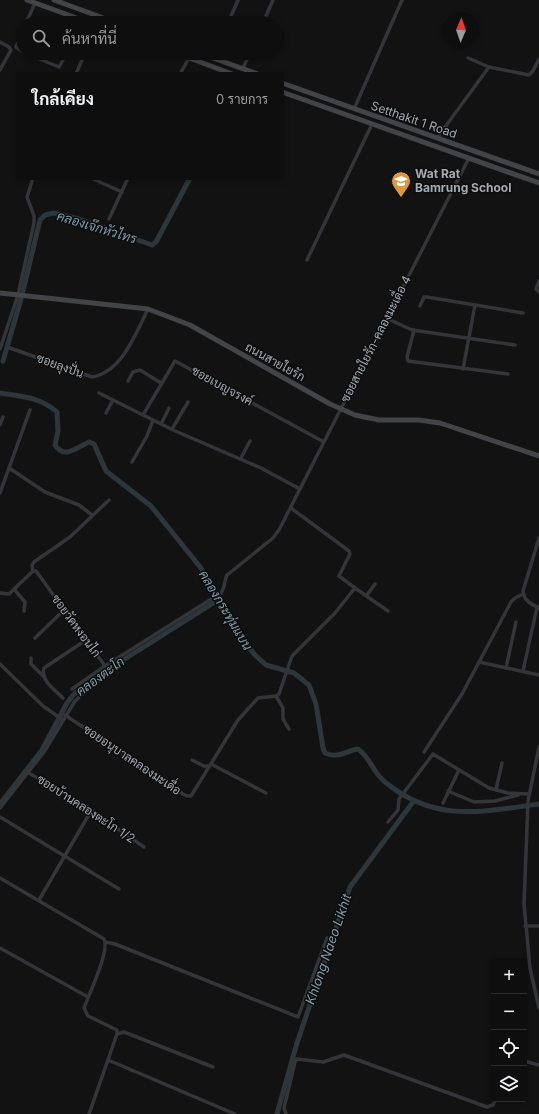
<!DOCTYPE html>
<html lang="th">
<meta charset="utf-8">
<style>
body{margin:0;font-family:Inter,Sarabun,sans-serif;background:#1c1c1c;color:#f1f3f6}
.controls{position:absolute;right:12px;bottom:12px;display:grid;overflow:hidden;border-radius:4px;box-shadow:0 2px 6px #0003}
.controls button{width:36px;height:36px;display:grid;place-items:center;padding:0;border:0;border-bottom:1px solid #2e2e2e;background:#0e0e0e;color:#f1f3f6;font:20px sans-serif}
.compass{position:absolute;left:443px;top:12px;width:36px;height:36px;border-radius:50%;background:#0e0e0e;box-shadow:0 2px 6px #0003;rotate:2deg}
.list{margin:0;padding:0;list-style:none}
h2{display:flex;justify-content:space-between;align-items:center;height:52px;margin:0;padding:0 16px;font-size:17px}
h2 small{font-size:13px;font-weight:400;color:#9b9c9e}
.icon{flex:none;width:22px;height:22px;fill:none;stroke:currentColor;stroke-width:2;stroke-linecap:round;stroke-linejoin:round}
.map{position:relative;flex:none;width:539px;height:1114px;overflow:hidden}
.search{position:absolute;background:#0e0e0e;box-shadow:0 2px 6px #0003;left:16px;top:16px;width:268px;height:44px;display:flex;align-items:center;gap:10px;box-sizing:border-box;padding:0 14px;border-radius:22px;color:#9b9c9e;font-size:15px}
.panel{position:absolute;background:#0e0e0e;box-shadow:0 2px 6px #0003;left:16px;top:72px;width:268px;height:108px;border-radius:4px}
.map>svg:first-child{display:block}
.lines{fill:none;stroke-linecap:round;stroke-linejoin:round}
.canal{stroke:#2d363b;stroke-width:5}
.street{stroke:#343538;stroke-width:3.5}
.secondary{stroke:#424448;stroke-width:5}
.labels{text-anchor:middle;stroke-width:3;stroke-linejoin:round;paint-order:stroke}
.street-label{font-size:12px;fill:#a5abb2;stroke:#0d0d0e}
.poi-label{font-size:12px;font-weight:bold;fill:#a5abb2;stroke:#0d0d0e;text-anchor:start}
.water-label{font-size:13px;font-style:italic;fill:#809baa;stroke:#0d0d0e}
</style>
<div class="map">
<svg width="539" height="1114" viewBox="0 0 539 1114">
<rect width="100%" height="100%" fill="#121213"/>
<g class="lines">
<g class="canal">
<path d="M23 291 40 220 45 215 54 213 79 219 152 245 156 242 190 178"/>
<path d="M3 361 21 299"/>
<path d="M0 393C21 396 40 397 57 412L58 431 55 445C64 460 78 447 89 442L94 444 106 471 151 506 201 568 230 621 254 654 266 665 294 673 309 685 316 704 323 748 325 753C338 759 345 751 358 749 370 757 373 773 385 782 435 823 480 812 539 804"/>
<path d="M0 804 42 750 67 703 74 694 120 662 218 600"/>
<path d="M277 1114 297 1043 350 887 413 802"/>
</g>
<g class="street">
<path d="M26 23 35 3"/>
<path d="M228 23 238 0"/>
<path d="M263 23 273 0"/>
<path d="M23 31 16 47 23 52"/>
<path d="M0 42 9 47 11 50 0 70"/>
<path d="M25 53 59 67 67 53"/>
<path d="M468 58 489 67"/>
<path d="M243 68 250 53"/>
<path d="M76 74 85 53"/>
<path d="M180 74 189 58"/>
<path d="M354 109 402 0"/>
<path d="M437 138 489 67 529 75 533 71 539 59"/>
<path d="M91 178 122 192"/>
<path d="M109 219 128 178"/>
<path d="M307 260 372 124"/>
<path d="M539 281 536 289 539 292"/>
<path d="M420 306 424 297H427L523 313"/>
<path d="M386 318 412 330 515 345"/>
<path d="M414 330 407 357 408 361 508 374"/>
<path d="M10 348 92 377C122 372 136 333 148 309"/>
<path d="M0 349 18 295 34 223V216L27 197 33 178"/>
<path d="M463 369 475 305"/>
<path d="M128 381 133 372 140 370 161 383"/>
<path d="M99 393 173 430 261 468 300 489"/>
<path d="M106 413 113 400"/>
<path d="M143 415 175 361 324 442"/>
<path d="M161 424 169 408"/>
<path d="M0 425 3 417"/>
<path d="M172 429 188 402"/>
<path d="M241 458 250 441"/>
<path d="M132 462 147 436 153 420"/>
<path d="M9 468 45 492 79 505 92 515"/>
<path d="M0 493 30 410"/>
<path d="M539 538 523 591C524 601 531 604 539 608"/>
<path d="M33 571 32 565 34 562 70 537 109 500"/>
<path d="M355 588 388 611"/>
<path d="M14 589 25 602 24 611"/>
<path d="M0 593 9 594 33 571H36L105 666 221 593C225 588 224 581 227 575L273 538 279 530 469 158"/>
<path d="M367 595 375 584"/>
<path d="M35 638 64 610"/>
<path d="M31 658V664L43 676"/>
<path d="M479 662 539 675"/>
<path d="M0 664 43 706 63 720"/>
<path d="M506 668 516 622"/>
<path d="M523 671 537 607"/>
<path d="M276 696 283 708V719L289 729"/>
<path d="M63 698C55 690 40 680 44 668L86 640"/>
<path d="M65 715 183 794 187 796H191L238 720 258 698 276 696 279 694 292 656 335 613 355 588 339 576 350 554 349 551 291 508"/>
<path d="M539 747 528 801 524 904 530 968 539 1008"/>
<path d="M424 752 462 694 511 602 515 598 523 594"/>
<path d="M192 760 204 766H209"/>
<path d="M211 764 266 793"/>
<path d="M27 772 81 803 144 847"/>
<path d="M496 790 502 763"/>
<path d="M448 791 474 802 495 801 518 795"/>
<path d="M443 803 459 770"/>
<path d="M0 808 44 752 75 701 89 688 109 674 110 671 105 666 72 689"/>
<path d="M0 817 119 889"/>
<path d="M388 822 398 810 399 799 433 754 489 788 508 793 528 794"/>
<path d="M0 878 104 939C110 951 89 994 84 1008L88 1016 117 1030V1034L89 1114"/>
<path d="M39 900 91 811"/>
<path d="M525 926H539"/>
<path d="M106 942 115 944 298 1017 327 938"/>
<path d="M0 948 88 997"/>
<path d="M117 1034 124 1032 213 1067"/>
<path d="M108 1060 235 1114"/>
<path d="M524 1061 539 1065"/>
<path d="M286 1114 284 1108 295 1062 297 1059 323 1062 344 1055 487 1107 493 1105 496 1099"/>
</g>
<g class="secondary">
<path d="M27 0 90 23"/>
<path d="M54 0 117 23"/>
<path d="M176 53 232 74"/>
<path d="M199 53 258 74"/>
<path d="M282 83 539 174"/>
<path d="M282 92 539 183"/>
<path d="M0 293 148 309 190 325 330 404 355 415 379 420H419L440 423 539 456"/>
</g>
</g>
<defs>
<symbol id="school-pin" viewBox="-11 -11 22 30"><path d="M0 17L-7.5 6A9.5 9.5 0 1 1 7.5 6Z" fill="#db9742" stroke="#0d0d0e"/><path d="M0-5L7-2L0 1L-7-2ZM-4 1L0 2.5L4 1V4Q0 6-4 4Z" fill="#fff"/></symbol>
</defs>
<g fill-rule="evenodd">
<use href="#school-pin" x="390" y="170" width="22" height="30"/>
</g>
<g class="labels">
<g class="street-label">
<text transform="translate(414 120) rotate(19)" y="4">Setthakit 1 Road</text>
<text transform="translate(376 339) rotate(-63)" y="4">ซอยสายใยรัก-คลองมะเดื่อ 4</text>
<text transform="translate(275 362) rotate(29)" y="4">ถนนสายใยรัก</text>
<text transform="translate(60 366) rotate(20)" y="4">ซอยลุงปั่น</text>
<text transform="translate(222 386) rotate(29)" y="4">ซอยเบญจรงค์</text>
<text transform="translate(76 626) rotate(54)" y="4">ซอยวัดหงอนไก่</text>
<text transform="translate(132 760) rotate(34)" y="4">ซอยอนุบาลคลองมะเดื่อ</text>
<text transform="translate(86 809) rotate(33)" y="4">ซอยบ้านคลองตะโก 1/2</text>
</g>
<g class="poi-label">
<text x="415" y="178">Wat Rat<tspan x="415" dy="14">Bamrung School</tspan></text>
</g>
<g class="water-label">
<text transform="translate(97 227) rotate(17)" y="5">คลองเจ๊กหัวไทร</text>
<text transform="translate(226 610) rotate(59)" y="5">คลองกระทุ่มแบน</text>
<text transform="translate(100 676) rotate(-36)" y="5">คลองตะโก</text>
<text transform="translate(328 949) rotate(-71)" y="5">Khlong Naeo Likhit</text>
</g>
</g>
</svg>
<div class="controls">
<button>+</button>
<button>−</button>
<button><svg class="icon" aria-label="locate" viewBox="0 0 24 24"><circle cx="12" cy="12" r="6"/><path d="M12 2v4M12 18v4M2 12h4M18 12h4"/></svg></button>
<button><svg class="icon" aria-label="layers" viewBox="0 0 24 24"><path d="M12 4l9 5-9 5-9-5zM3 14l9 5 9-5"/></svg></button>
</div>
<svg class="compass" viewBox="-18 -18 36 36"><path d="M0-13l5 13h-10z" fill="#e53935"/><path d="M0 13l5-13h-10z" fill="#9b9c9e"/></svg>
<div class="search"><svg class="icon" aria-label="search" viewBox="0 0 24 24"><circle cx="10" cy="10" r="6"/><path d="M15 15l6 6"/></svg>ค้นหาที่นี่</div>
<section class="panel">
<h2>ใกล้เคียง<small>0 รายการ</small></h2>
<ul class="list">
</ul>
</section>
</div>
